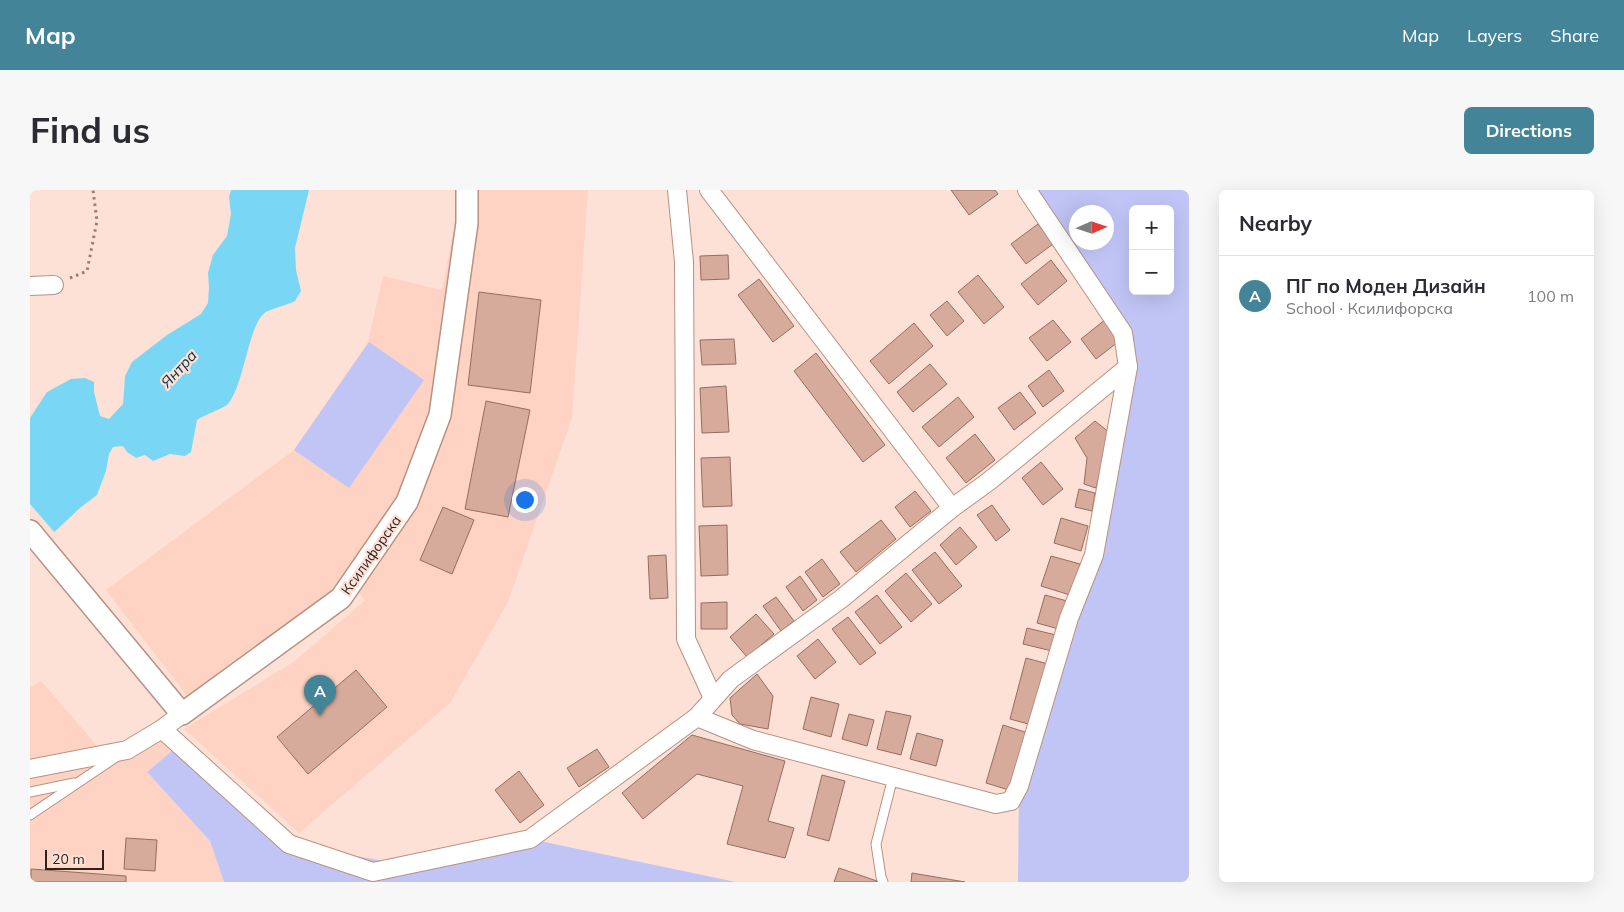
<!DOCTYPE html>
<meta charset="utf-8">
<style>
body{margin:0;font-family:Mulish,sans-serif;background:#f7f7f7;color:#2b2b33}
.controls{position:absolute;right:15px;top:15px;display:grid;overflow:hidden;border-radius:8px;box-shadow:0 5px 20px #0002}
.controls button{width:45px;height:45px;display:grid;place-items:center;padding:0;border:0;border-bottom:1px solid #e1e1e2;background:#fff;color:#2b2b33;font:25px sans-serif}
.compass{position:absolute;left:1039px;top:15px;width:45px;height:45px;border-radius:50%;background:#fff;box-shadow:0 5px 20px #0002;rotate:87deg}
.scale{position:absolute;left:15px;bottom:12px;width:59px;box-sizing:border-box;padding-left:5px;border:2px solid #32221c;border-top:0;font-size:14px;line-height:18px;white-space:nowrap;color:#32221c;-webkit-text-stroke:4px #fde1d7;paint-order:stroke}
.you{position:absolute;left:494px;top:309px;width:18px;height:18px;margin:-12px;border:4px solid #fff;border-radius:50%;background:#1a73e8;box-shadow:0 0 0 8px #1a73e833}
.badge{display:grid;place-items:center;width:32px;height:32px;border-radius:50%;background:#448498;color:#fff;font-size:16px;font-weight:700}
.pin{position:absolute;translate:-50% -41px;filter:drop-shadow(0 1px 2px #0008)}
.pin::after{content:'';position:absolute;top:26px;width:18px;height:15px;background:inherit;clip-path:polygon(0 0,100% 0,50% 100%)}
.list{margin:0;padding:0;list-style:none}
h2{display:flex;justify-content:space-between;align-items:center;height:65px;margin:0;padding:0 20px;font-size:21px}
h2 small{font-size:16px;font-weight:400;color:#7c7c81}
.list li{display:grid;grid-template-columns:32px 1fr auto;gap:15px;align-items:center;box-sizing:border-box;height:80px;padding:0 20px;border-top:1px solid #e1e1e2}
.list b{display:block;font-size:19px;white-space:nowrap}
.list p{margin:0;font-size:16px;white-space:nowrap;color:#7c7c81}
.list em{font-size:16px;font-style:normal;color:#7c7c81}
.map{position:relative;flex:none;width:1159px;height:692px;overflow:hidden;border-radius:8px}
header{display:flex;align-items:center;gap:30px;box-sizing:border-box;height:70px;padding:0 25px;background:#448498;color:#fff}
header strong{font-size:24px}
nav{display:flex;gap:28px;margin-inline-start:auto;font-size:18px}
.intro{display:flex;align-items:center;justify-content:space-between;box-sizing:border-box;height:120px;padding:0 30px}
h1{margin:0;font-size:35px}
.button{padding:12px 22px;border-radius:8px;background:#448498;color:#fff;font-size:18px;font-weight:700}
main{display:flex;gap:30px;padding:0 30px}
aside{flex:1;background:#fff;border-radius:8px;box-shadow:0 5px 20px #0002}
.map>svg:first-child{display:block}
.built{fill:#fed3c4}
.green{fill:#c1c5f6;fill-rule:evenodd}
.water{fill:#79d7f5}
.pier{fill:#fde1d7}
.building{fill:#d7ab9c;stroke:#956d5e}
.lines{fill:none;stroke-linecap:round;stroke-linejoin:round}
.service-casing{stroke:#ba9080;stroke-width:11}
.minor-casing{stroke:#ba9080;stroke-width:20}
.tertiary-casing{stroke:#ba9080;stroke-width:24}
.path{stroke:#947e76;stroke-width:3;stroke-dasharray:2.5 4;stroke-linecap:butt}
.service{stroke:#fff;stroke-width:9}
.minor{stroke:#fff;stroke-width:18}
.tertiary{stroke:#fff;stroke-width:21}
.labels{text-anchor:middle;stroke-width:4.5;stroke-linejoin:round;paint-order:stroke}
.street-label{font-size:14px;fill:#32221c;stroke:#fde1d7}
.water-label{font-size:15px;font-style:italic;fill:#02303c;stroke:#fde1d7}
</style>
<header>
<strong>Map</strong>
<nav><a>Map</a><a>Layers</a><a>Share</a></nav>
</header>
<div class="intro"><h1>Find us</h1><a class="button">Directions</a></div>
<main>
<div class="map">
<svg width="1159" height="692" viewBox="0 0 1159 692">
<rect width="100%" height="100%" fill="#fde1d7"/>
<g class="built">
<path d="M426 0H558L542 228 478 412 420 513 269 643 154 539 265 471 335 410 321 394 164 515 76 400 264 260 338 152 353 86 412 100 425 32Z"/>
<path d="M11 491 75 565 132 539 149 555 117 582 180 651 194 692H0V497Z"/>
</g>
<g class="green">
<path d="M997 0H1159V692H988L989 596 1064 365 1093 143ZM1103 19H1140V101H1103ZM1046 22H1076V52H1046Z"/>
<path d="M339 152 394 190 319 298 264 260Z"/>
<path d="M149 555 260 654 354 671 500 649 706 692H194L180 651 117 582Z"/>
</g>
<path class="water" d="M201 0H279L265 58 266 80 271 101 265 111C257 115 244 118 236 122 218 133 215 194 198 214 194 218 174 225 167 230L161 262 155 266 140 264 123 271 115 265 106 268 97 262 93 256 83 257 79 264 76 281 67 305 51 317 0 365V228L17 202 41 189 55 188 64 192V202L70 226 79 229 93 214 95 186 102 172 137 145 171 124 178 113 179 97 178 83 183 65 197 46 201 24 199 7Z"/>
<path class="pier" d="M0 314 26 344 0 368Z"/>
<g class="building">
<path d="M921 0H965L968 4 939 25Z"/>
<path d="M1008 34 1023 54 996 74 981 54Z"/>
<path d="M698 65 699 89 671 90 670 66Z"/>
<path d="M1021 70 1037 91 1008 115 991 94Z"/>
<path d="M948 85 974 117 954 134 928 102Z"/>
<path d="M729 89 764 136 743 152 708 105Z"/>
<path d="M449 102 511 110 500 203 438 195Z"/>
<path d="M917 111 934 131 917 146 900 125Z"/>
<path d="M1076 129 1092 149 1066 169 1051 149Z"/>
<path d="M1023 130 1041 152 1017 171 999 148Z"/>
<path d="M884 133 903 156 859 194 840 171Z"/>
<path d="M704 149 706 174 672 175 670 150Z"/>
<path d="M786 163 855 255 833 272 764 181Z"/>
<path d="M900 174 917 194 883 222 867 202Z"/>
<path d="M1019 180 1034 201 1013 217 998 196Z"/>
<path d="M696 196 699 242 672 243 670 198Z"/>
<path d="M990 202 1006 223 984 240 968 218Z"/>
<path d="M928 207 944 227 909 257 892 237Z"/>
<path d="M456 211 500 220 478 327 435 319Z"/>
<path d="M1065 231 1080 243 1066 298 1054 294 1057 268 1045 248Z"/>
<path d="M945 244 965 270 936 293 916 268Z"/>
<path d="M700 267 702 316 673 317 671 268Z"/>
<path d="M1011 272 1033 299 1013 315 992 288Z"/>
<path d="M1049 299 1065 303 1062 321 1045 317Z"/>
<path d="M885 301 901 321 880 337 865 317Z"/>
<path d="M962 315 980 340 966 351 947 325Z"/>
<path d="M413 317 444 330 422 384 390 370Z"/>
<path d="M1031 328 1058 336 1051 361 1024 353Z"/>
<path d="M851 330 866 349 826 382 810 362Z"/>
<path d="M697 335 698 385 671 386 669 336Z"/>
<path d="M930 337 947 357 926 375 910 355Z"/>
<path d="M905 362 932 396 909 414 882 380Z"/>
<path d="M636 365 638 408 620 409 618 366Z"/>
<path d="M1021 366 1050 374 1040 405 1011 396Z"/>
<path d="M792 369 810 394 793 407 775 382Z"/>
<path d="M876 383 902 414 881 432 855 401Z"/>
<path d="M770 386 787 410 773 421 756 397Z"/>
<path d="M847 405 872 437 850 454 825 422Z"/>
<path d="M1015 405 1037 411 1029 439 1007 433Z"/>
<path d="M746 407 764 431 751 441 733 416Z"/>
<path d="M697 412V439H671V413Z"/>
<path d="M726 424 744 444 717 467 700 447Z"/>
<path d="M818 427 846 463 830 475 802 439Z"/>
<path d="M997 438 1026 445 1022 461 993 454Z"/>
<path d="M788 449 806 472 785 489 767 466Z"/>
<path d="M996 468 1018 474 1002 535 980 529Z"/>
<path d="M326 480 357 517 278 584 247 547Z"/>
<path d="M727 484 743 506 738 539 710 534 702 525 700 508Z"/>
<path d="M781 507 809 514 801 547 773 539Z"/>
<path d="M856 521 881 526 871 565 847 559Z"/>
<path d="M819 524 844 530 837 556 812 549Z"/>
<path d="M973 535 998 543 982 601 956 593Z"/>
<path d="M887 543 913 550 906 576 880 569Z"/>
<path d="M662 545 755 571 738 631 764 638 755 668 697 654 713 596 667 584 613 629 592 603Z"/>
<path d="M567 559 579 577 549 597 537 578Z"/>
<path d="M489 581 514 615 490 633 465 600Z"/>
<path d="M792 585 815 591 799 651 777 645Z"/>
<path d="M96 648 127 650 125 681 94 679Z"/>
<path d="M809 678 847 691V692H804Z"/>
<path d="M1 679 96 686V692H1Z"/>
<path d="M882 683 935 692H881Z"/>
</g>
<g class="lines">
<defs>
<g id="service">
<path d="M0 602 44 593"/>
<path d="M0 625 86 567"/>
<path d="M853 692 851 687 846 654 863 587"/>
</g>
<g id="minor">
<path d="M647 0 654 72 656 449 683 508"/>
<path d="M679 0 922 318"/>
<path d="M0 96 24 95"/>
<path d="M667 527 723 550 966 614 981 611 989 596 1039 428 1064 365 1098 177 1093 143 997 0"/>
<path d="M132 539 259 654 343 682 500 649 667 527 701 489 811 409 922 318 958 292 1098 177"/>
<path d="M0 579 97 560 132 539 152 524"/>
</g>
<path id="tertiary" d="M0 341 152 524 311 408 377 312 410 225 437 33V0"/>
</defs>
<use href="#service" class="service-casing"/>
<use href="#minor" class="minor-casing"/>
<use href="#tertiary" class="tertiary-casing"/>
<path class="path" d="M40 88 57 81 67 31 63 0"/>
<use href="#service" class="service"/>
<use href="#minor" class="minor"/>
<use href="#tertiary" class="tertiary"/>
</g>
<g class="labels">
<g class="street-label">
<text transform="translate(341 365) rotate(-55)" y="5">Ксилифорска</text>
</g>
<g class="water-label">
<text transform="translate(149 179) rotate(-47)" y="5">Янтра</text>
</g>
</g>
</svg>
<div class="controls">
<button>+</button>
<button>−</button>
</div>
<svg class="compass" viewBox="-18 -18 36 36"><path d="M0-13l5 13h-10z" fill="#e53935"/><path d="M0 13l5-13h-10z" fill="#7c7c81"/></svg>
<div class="scale">20 m</div>
<div class="you"></div>
<div class="pin badge" style="left:290px;top:526px">A</div>
</div>
<aside>
<h2>Nearby<small></small></h2>
<ul class="list">
<li><span class="badge">A</span><div><b>ПГ по Моден Дизайн</b><p>School · Ксилифорска</p></div><em>100 m</em></li>
</ul>
</aside>
</main>
